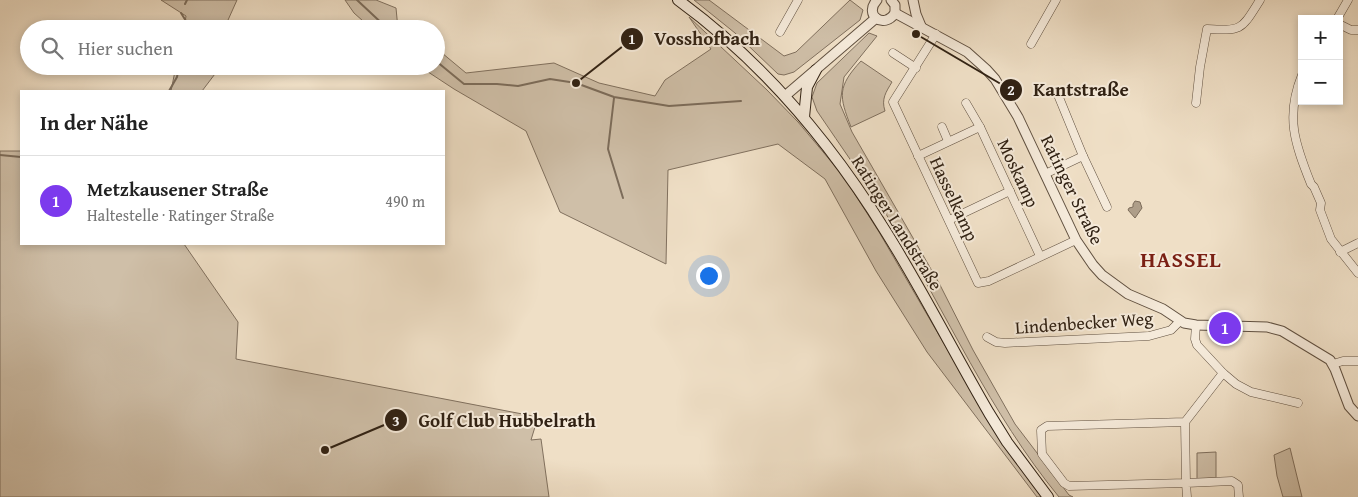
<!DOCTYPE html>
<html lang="de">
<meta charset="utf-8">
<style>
body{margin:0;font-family:"Gentium Book Plus",serif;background:#f6f6f6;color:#222}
.controls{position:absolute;right:15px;top:15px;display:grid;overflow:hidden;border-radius:0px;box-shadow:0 2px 8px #0003}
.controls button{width:45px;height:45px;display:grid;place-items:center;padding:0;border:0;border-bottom:1px solid #e0e0e0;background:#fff;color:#222;font:25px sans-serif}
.you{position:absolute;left:708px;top:275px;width:18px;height:18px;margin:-12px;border:4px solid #fff;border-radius:50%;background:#1a73e8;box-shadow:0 0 0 8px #1a73e833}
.badge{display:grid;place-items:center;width:32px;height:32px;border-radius:50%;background:#7c3aed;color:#fff;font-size:16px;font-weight:700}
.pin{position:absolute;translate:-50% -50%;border:2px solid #fff;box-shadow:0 1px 5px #0006}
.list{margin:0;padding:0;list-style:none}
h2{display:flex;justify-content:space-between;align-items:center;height:65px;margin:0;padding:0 20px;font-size:21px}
h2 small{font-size:16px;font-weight:400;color:#767676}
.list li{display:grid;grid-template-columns:32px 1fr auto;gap:15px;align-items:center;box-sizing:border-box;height:90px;padding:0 20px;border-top:1px solid #e0e0e0}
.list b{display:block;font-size:19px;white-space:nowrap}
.list p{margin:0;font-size:16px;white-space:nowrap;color:#767676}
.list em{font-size:16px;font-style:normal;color:#767676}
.icon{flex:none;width:28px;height:28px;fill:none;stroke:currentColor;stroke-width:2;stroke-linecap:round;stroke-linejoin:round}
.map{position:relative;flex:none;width:1358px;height:497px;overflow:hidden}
.search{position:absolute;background:#fff;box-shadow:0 2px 8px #0003;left:20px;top:20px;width:425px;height:55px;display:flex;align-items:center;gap:12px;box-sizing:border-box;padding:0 18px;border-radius:28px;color:#767676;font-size:19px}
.panel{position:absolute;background:#fff;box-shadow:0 2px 8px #0003;left:20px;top:90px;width:425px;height:155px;border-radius:0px}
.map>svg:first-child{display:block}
.green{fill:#cfbfa8;stroke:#80705e}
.water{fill:#ae9e89;stroke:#7c6c5a}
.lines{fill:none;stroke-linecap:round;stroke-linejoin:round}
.stream{stroke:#7c6c5a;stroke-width:2}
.minor-casing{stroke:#605040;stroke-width:9}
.tertiary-casing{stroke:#605040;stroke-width:11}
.secondary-casing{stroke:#302113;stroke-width:12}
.minor{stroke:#f5eada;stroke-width:8}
.tertiary{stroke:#f5eada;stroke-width:9}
.secondary{stroke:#f5eada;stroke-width:10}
.labels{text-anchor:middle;stroke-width:4;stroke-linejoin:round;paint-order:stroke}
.street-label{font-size:18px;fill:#302113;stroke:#f5eada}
.district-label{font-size:22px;font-weight:bold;letter-spacing:1px;fill:#7a1f14;stroke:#f5eada}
.leader{fill:none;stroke:#302113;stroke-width:2}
.callout-dot{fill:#302113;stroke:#f5eada;stroke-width:2}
.mark-label{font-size:15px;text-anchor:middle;font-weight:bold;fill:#fff}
.callout-label{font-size:19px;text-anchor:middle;font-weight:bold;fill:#302113;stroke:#f5eada;stroke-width:4;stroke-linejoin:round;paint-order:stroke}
</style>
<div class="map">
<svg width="1358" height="497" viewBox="0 0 1358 497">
<rect width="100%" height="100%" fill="#efdfc6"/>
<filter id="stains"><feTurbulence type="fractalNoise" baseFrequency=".004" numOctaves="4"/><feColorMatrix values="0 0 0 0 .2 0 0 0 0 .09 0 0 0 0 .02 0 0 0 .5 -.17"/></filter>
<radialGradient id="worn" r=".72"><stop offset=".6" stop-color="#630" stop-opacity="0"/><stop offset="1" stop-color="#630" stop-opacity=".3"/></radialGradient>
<g class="green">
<path d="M161 0H237L224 29H184L186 16Z"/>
<path d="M345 0H376L396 8 398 29H372L354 13Z"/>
<path d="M694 0H709L784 56 796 52 850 0 863 10 860 20 794 72 784 75 778 74 735 33Z"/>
<path d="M689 17 767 90 798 122 844 177 879 232 982 409 1042 497H1037L927 352 876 271 825 179 778 144 668 170 666 264 560 212 526 131 454 89 419 66H436V48L466 73 554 63 599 83 655 96 665 80 711 49Z"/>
<path d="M869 33 877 36 844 77 840 104 852 132 939 283 973 350 1015 424 1069 495 1073 497H1059C990 413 947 314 891 222 868 184 842 148 817 111L812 97 817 83Z"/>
<path d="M861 61 892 82C886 92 881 99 885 111L851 127C839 96 837 87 861 61Z"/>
<path d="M176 66H221L202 91H171Z"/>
<path d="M0 151H21V244H184L238 322 236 359 538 417 531 440 541 439 549 497H0Z"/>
<path d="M1290 448 1302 497H1283L1277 476 1274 455Z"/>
<path d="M1216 452V478L1197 479V453Z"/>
</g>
<path class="water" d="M1135 201 1140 202 1142 208 1135 218 1128 210 1129 208 1133 207V204Z"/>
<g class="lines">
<g class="stream">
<path d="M357 0 388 29"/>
<path d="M185 4 187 0"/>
<path d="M181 13 191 29"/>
<path d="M436 61 464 84H497L518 86 550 79 576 83 614 97 669 106 741 101"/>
<path d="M169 91 177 77 179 66"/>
<path d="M614 98 608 149 623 198"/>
<path d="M0 155 21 157"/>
</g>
<defs>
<g id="minor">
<path d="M1337 19 1348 0"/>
<path d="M1339 24 1351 30H1358"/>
<path d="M780 32 798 0"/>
<path d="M936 34 893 102 978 283 989 281 1076 240"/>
<path d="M1031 44 1056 0"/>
<path d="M893 53 916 68"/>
<path d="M1302 75C1285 117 1295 144 1311 184L1314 187 1321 203 1320 210 1331 239 1358 273"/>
<path d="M1058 95 1083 156 1107 207"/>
<path d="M966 103 980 127 1040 256"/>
<path d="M1196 103 1200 67 1207 29C1243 31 1241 30 1260 0"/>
<path d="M942 127 948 141"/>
<path d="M918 156 980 127"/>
<path d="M1045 174 1083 156"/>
<path d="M949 220 1010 191"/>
<path d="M1340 252 1358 243"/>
<path d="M1196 325 1195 339 1197 345 1223 373 1236 384 1251 392 1298 403"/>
<path d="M987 337 996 342 1005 343 1149 336 1171 330 1180 321"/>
<path d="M1333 364 1343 361H1358"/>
<path d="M1185 422 1047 426 1041 430 1042 454 1064 483 1069 486 1186 483 1185 422 1223 373"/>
<path d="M1187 497 1186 483 1232 481 1238 485 1239 497"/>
</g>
<g id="tertiary">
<path d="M877 0C863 15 884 30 895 13V5L891 0"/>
<path d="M913 0 916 14 921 26"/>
<path d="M895 13 967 52 986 69 995 79 1018 117 1076 240 1093 265 1102 275 1128 294 1163 309 1184 323 1196 325 1267 327 1282 331 1330 360 1335 369 1349 406 1358 416"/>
<path d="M785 96 876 18"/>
</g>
<g id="secondary">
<path d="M678 0C763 62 831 143 886 232 923 291 954 353 989 413L1007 442 1048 497"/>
<path d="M804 117 807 87 816 70"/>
</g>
</defs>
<use href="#minor" class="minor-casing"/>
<use href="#tertiary" class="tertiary-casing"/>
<use href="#secondary" class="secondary-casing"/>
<use href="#minor" class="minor"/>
<use href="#tertiary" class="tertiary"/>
<use href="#secondary" class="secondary"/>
</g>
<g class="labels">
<g class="street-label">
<text transform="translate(1018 173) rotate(65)" y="6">Moskamp</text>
<text transform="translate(1072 190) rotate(64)" y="6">Ratinger Straße</text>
<text transform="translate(954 199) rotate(65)" y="6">Hasselkamp</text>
<text transform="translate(897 223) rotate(58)" y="6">Ratinger Landstraße</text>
<text transform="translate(1084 323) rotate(-4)" y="6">Lindenbecker Weg</text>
</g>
<g class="district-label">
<text x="1181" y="267">HASSEL</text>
</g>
</g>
<path class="leader" d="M576 83L632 39M916 34L1011 90M325 450L396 420"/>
<g class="callout-dot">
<circle cx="576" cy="83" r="5"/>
<circle cx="916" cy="34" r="5"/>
<circle cx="325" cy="450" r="5"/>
<circle cx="632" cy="39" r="12"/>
<circle cx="1011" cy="90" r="12"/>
<circle cx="396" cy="420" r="12"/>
</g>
<g class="mark-label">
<text x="632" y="44">1</text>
<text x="1011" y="95">2</text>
<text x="396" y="426">3</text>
</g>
<g class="callout-label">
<text x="707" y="45">Vosshofbach</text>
<text x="1081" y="96">Kantstraße</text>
<text x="507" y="427">Golf Club Hubbelrath</text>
</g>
<rect width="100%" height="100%" filter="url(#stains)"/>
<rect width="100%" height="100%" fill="url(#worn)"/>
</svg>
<div class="controls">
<button>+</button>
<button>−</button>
</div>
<div class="you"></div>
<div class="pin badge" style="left:1225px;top:328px">1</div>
<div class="search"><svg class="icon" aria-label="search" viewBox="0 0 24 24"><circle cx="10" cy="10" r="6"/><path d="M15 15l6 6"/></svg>Hier suchen</div>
<section class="panel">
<h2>In der Nähe<small></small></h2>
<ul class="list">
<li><span class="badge">1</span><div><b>Metzkausener Straße</b><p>Haltestelle · Ratinger Straße</p></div><em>490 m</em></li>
</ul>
</section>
</div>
